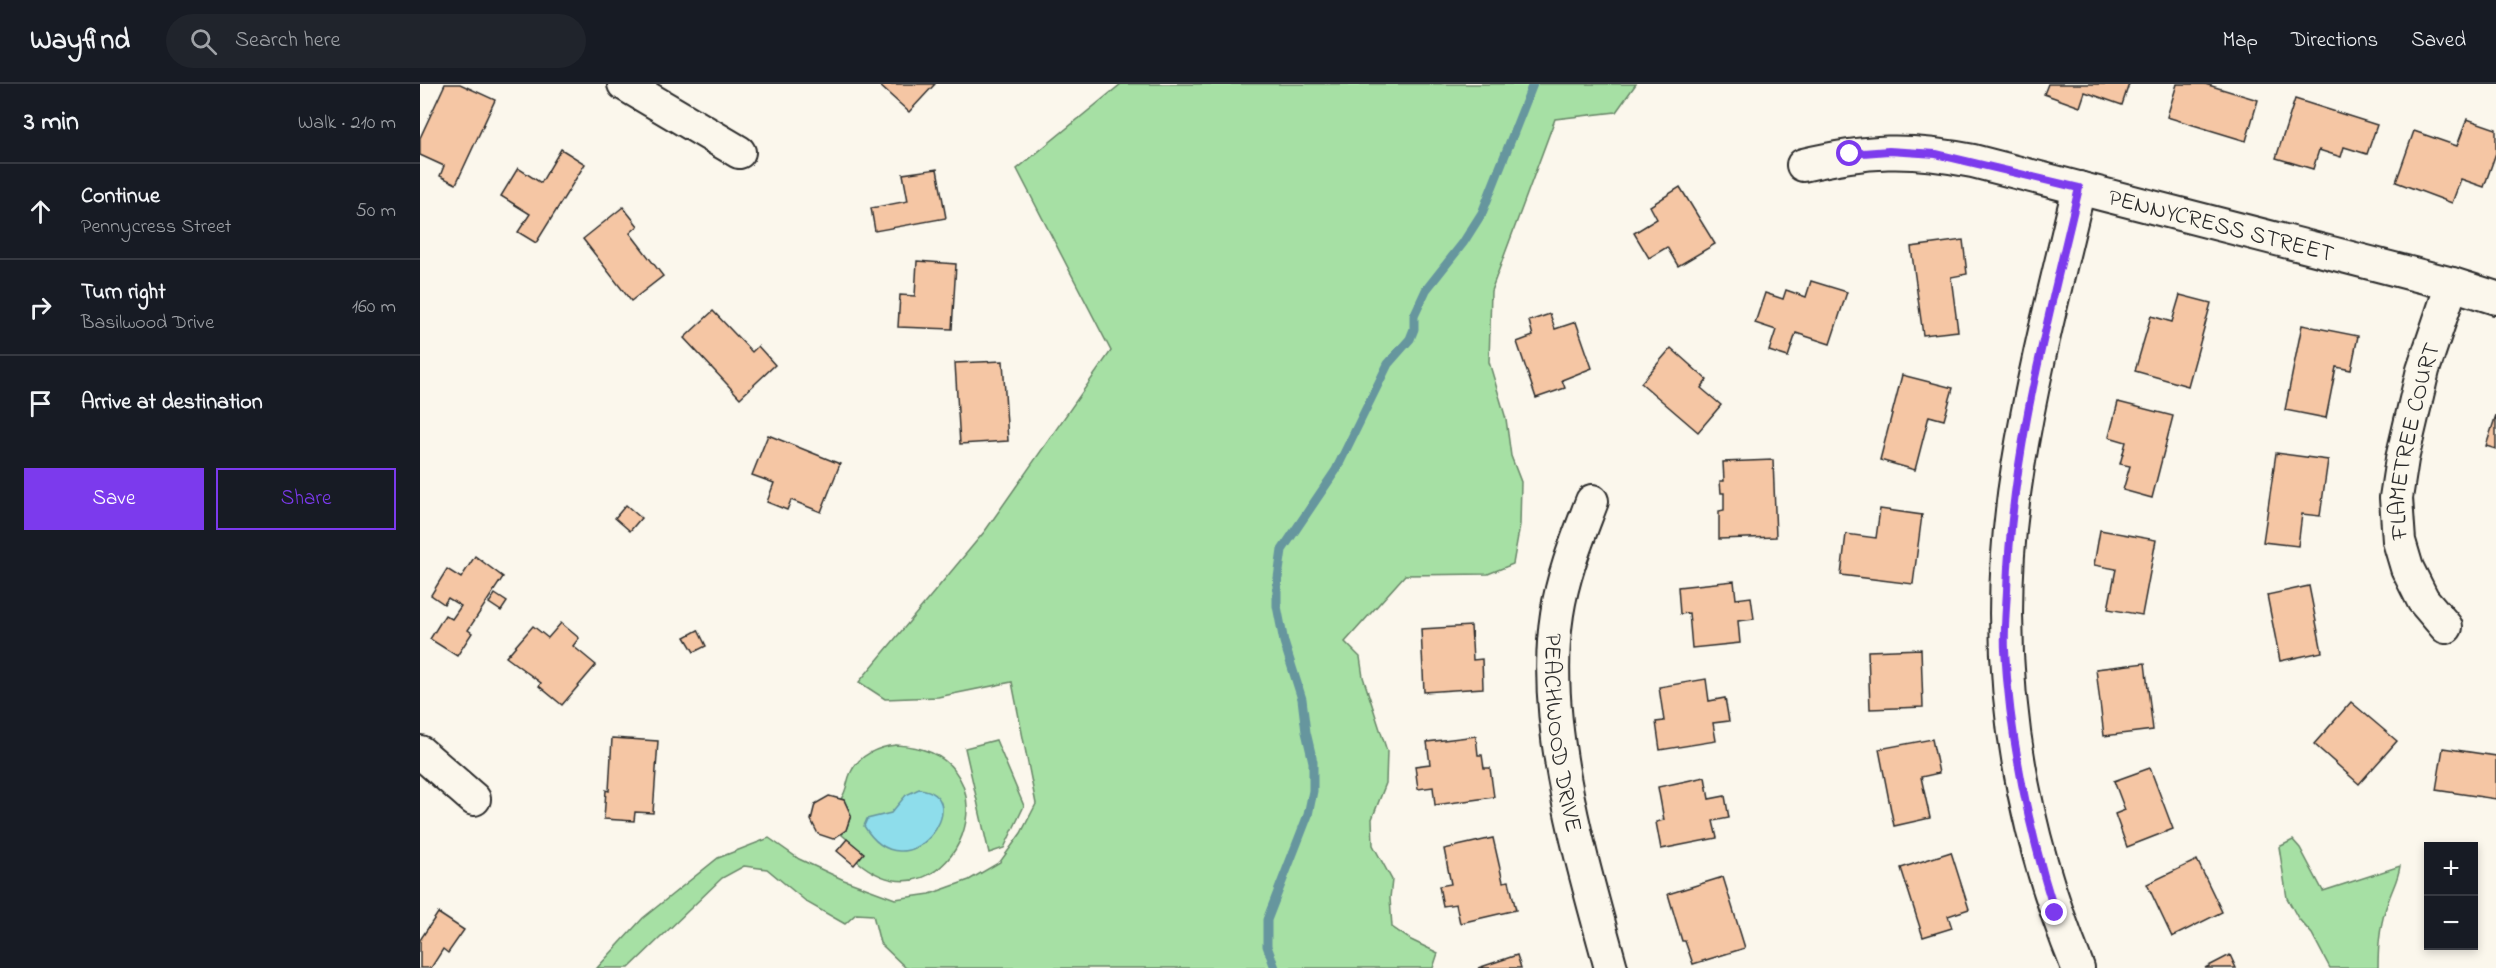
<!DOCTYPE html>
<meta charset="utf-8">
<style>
body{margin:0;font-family:"Indie Flower",sans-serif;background:#20242c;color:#f1f3f6}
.controls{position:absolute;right:18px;bottom:18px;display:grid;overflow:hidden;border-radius:0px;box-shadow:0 3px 9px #0003}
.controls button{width:54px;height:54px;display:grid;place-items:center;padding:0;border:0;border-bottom:2px solid #363941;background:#171b24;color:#f1f3f6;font:30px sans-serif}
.stop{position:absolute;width:18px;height:18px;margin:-14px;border:4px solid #7c3aed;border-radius:50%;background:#fff}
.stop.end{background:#7c3aed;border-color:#fff;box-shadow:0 2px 6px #0008}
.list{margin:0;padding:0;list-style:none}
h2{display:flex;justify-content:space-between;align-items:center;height:78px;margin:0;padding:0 24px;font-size:26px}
h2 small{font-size:20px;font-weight:400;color:#9ea1a6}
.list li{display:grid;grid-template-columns:39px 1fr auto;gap:18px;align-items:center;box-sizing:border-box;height:96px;padding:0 24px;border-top:2px solid #363941}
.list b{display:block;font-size:22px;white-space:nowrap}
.list p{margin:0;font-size:20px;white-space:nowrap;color:#9ea1a6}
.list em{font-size:20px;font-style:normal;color:#9ea1a6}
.actions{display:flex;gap:12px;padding:18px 24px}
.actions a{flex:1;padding:14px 0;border:2px solid #7c3aed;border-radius:0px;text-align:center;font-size:21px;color:#7c3aed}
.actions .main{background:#7c3aed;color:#fff}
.icon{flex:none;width:33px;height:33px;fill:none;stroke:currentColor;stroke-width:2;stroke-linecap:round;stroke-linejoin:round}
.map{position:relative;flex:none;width:2076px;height:884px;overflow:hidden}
header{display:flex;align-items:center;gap:36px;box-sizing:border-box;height:84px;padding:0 30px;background:#171b24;border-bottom:2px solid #363941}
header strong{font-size:28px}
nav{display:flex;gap:33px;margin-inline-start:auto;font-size:21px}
.search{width:420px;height:54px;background:#20242c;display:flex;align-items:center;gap:15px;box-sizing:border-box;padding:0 21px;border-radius:33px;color:#9ea1a6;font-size:22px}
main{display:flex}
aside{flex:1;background:#171b24}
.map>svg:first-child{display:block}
.green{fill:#a6e0a4;stroke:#688668;stroke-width:1.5}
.water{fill:#8eddeb;stroke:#66969e;stroke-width:1.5}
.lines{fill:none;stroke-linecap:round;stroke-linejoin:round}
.stream{stroke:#66969e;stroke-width:9}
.building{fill:#f5c6a4;stroke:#2b2b2b;stroke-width:1.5}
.street-casing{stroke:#2b2b2b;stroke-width:36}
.street{stroke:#fbf7ec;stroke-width:32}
.route{stroke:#7c3aed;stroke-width:8}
.labels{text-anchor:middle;stroke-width:6;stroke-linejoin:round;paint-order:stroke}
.street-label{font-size:24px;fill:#2b2b2b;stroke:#fbf7ec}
</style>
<header>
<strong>Wayfind</strong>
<div class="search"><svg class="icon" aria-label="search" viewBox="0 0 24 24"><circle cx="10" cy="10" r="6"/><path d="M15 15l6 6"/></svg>Search here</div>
<nav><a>Map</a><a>Directions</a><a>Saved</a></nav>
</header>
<main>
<aside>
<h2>3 min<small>Walk · 210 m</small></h2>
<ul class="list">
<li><svg class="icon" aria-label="ahead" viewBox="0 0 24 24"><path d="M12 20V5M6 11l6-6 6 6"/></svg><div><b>Continue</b><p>Pennycress Street</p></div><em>50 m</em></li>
<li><svg class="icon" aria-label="right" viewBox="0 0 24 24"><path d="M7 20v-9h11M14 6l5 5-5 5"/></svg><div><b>Turn right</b><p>Basilwood Drive</p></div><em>160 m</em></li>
<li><svg class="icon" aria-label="arrive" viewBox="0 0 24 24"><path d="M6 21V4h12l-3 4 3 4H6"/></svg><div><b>Arrive at destination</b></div></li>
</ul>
<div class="actions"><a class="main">Save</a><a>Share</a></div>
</aside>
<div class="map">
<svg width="2076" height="884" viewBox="0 0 2076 884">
<rect width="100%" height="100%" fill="#fbf7ec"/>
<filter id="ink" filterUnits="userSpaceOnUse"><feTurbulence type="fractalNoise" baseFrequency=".0167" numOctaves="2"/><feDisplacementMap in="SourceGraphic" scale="12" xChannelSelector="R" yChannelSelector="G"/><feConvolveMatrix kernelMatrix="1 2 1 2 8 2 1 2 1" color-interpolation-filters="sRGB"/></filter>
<g filter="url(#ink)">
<g class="green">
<path d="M701 0H1216L1196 28 1135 35 1071 207 1069 278 1086 335 1091 372 1101 398 1100 441 1093 480 1068 490 985 491 925 558 940 573 943 593 967 667 966 699 952 735 953 761 972 796 970 814 972 843 991 856 1018 869 1013 884H486L460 859 453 831 436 830 425 840 388 819 347 785 324 782 302 794 209 884H177L223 834 298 774 349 754 379 775 424 796 475 815 510 810 549 796 580 778 601 749 616 720 592 598 518 613 465 615 439 598 565 447 691 267 597 85Z"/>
<path d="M576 656 604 722 584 764 569 769 545 664Z"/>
<path d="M476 661C608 668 533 857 437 777L443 769 421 750 426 746 431 731 424 716 421 715C428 704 426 698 431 688 439 671 458 663 476 661Z"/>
<path d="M1873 756 1880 764 1903 807 1980 782C1978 796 1972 805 1968 818 1960 838 1958 863 1958 884H1910L1892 850 1878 834 1867 814 1859 763Z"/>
</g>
<path class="water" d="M499 705C559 711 488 813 444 742L447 735 471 729 486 711Z"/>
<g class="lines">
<path class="stream" d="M855 884 847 862V836L888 731 893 707V678L886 648 882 615 864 558 857 522V501L862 466 916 386 968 280 990 255 994 245V232L1006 206 1043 159 1062 129 1113 0"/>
</g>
<g class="building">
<path d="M25 0H40L75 16 36 100 20 92 24 82 0 71V54Z"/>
<path d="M458 0H515L489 28Z"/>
<path d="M1628 0H1709L1702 21 1665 8 1660 23 1624 10Z"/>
<path d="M1757 0H1785L1838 16 1826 57 1747 33Z"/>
<path d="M1875 15 1957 41 1947 70 1924 63 1921 73 1899 66 1893 85 1856 74Z"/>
<path d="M2047 35 2076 45V69L2064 103 2041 95 2032 119 1976 98 1994 47 2037 62Z"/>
<path d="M141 65 165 80 116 159 98 148 110 130 81 112 98 84 121 99Z"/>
<path d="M517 85 526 134 455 147 451 124 488 117 483 90Z"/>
<path d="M1260 103 1295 160 1258 182 1247 163 1229 174 1214 149 1237 135 1230 122Z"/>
<path d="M203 123 218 142 210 149 243 192 211 217 163 155Z"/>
<path d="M1543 156 1547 190 1531 193 1538 247 1503 251 1491 163Z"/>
<path d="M497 177 536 180 532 245 478 243 480 211 495 212Z"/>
<path d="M1391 197 1427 208 1410 260 1376 249 1368 273 1349 267 1356 246 1335 239 1345 209 1363 215 1366 206 1386 213Z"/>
<path d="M1760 211 1791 219 1768 302 1715 287 1731 232 1752 238Z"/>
<path d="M293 227 332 268 338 262 355 281 320 314 264 254Z"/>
<path d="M1130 230 1135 245 1156 238 1172 284 1142 296 1145 304 1116 314 1097 258 1113 252 1109 237Z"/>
<path d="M1882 241 1938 252 1931 286 1916 283 1906 334 1865 326Z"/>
<path d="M1251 264 1287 296 1281 304 1301 321 1278 348 1221 299Z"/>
<path d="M583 277 588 357 540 360 535 279Z"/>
<path d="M1482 291 1533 304 1524 336 1509 332 1495 386 1460 376Z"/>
<path d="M1698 318 1753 332 1732 414 1703 406 1710 382 1700 380 1706 358 1689 353Z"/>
<path d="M2076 331V365L2066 362Z"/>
<path d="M348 351 420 380 401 428 371 416 367 426 347 418 354 399 332 391Z"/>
<path d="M1856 369 1908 376 1900 432 1882 430 1878 462 1843 458Z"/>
<path d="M1353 376 1356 453 1299 455V427L1304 426V409H1301L1300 397H1304L1303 378Z"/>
<path d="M206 421 221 434 210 447 195 434Z"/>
<path d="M1460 425 1502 431 1493 500 1421 491 1426 450 1456 454Z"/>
<path d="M1680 446 1736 456 1722 531 1688 525 1696 485 1674 481Z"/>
<path d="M55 472 83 493 48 546 52 549 37 572 10 555 25 531 32 535 41 522 28 514 24 520 11 511 27 485 41 494Z"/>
<path d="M1314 497 1316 515 1331 513 1334 535 1318 537 1320 559 1272 564 1269 529 1260 530 1258 503Z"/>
<path d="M1889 502 1902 568 1860 577 1847 511Z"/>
<path d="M75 510 87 518 81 527 69 519Z"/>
<path d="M141 539 159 554 153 562 176 581 142 621 119 602 121 599 86 573 113 542 128 554Z"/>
<path d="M1051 542 1053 576 1062 575 1063 604 1004 608 1001 545Z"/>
<path d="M278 546 286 562 274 568 265 553Z"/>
<path d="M1501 565 1503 623 1450 625 1448 567Z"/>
<path d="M1725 579 1733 646 1684 652 1676 585Z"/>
<path d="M1286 595 1289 617 1305 614 1309 637 1293 639 1296 657 1240 666 1236 638 1244 637 1239 603Z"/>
<path d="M1931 618 1977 657 1939 700 1894 660Z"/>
<path d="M1056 652 1058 671H1062L1064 684H1070L1074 713 1015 721 1013 703 998 705 995 682 1010 680 1007 658Z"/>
<path d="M192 654 238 657 233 729 215 728 214 737 184 735 186 706 189 707Z"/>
<path d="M1512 655 1519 689 1501 693 1510 734 1474 742 1459 665Z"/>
<path d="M2023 664 2076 672V715L2016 706Z"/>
<path d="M1730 684 1753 745 1707 763 1695 730 1705 726 1694 697Z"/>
<path d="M1285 693 1289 715 1305 712 1309 734 1293 737 1297 754 1241 765 1236 738 1244 736 1238 703Z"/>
<path d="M409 712 424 716 431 731 426 746 413 755 398 750 391 736 395 720Z"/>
<path d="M1073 754 1083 798 1089 797 1096 826 1040 839 1036 820 1023 822 1019 802 1031 800 1024 765Z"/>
<path d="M427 755 444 769 434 781 417 767Z"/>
<path d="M1531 768 1549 825 1528 832 1532 844 1503 853 1481 784Z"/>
<path d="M1777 776 1802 828 1752 853 1727 800Z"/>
<path d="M1303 793 1325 864 1273 880 1265 857H1262L1248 810Z"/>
<path d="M18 829 44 846 28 869 23 865 11 884H0V856Z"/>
<path d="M1097 871 1101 884H1058Z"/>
<path d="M1810 871 1816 884H1785Z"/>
</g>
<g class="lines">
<defs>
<g id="street">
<path d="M204 0 319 68"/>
<path id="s1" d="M1383 81C1447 66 1488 64 1553 77L2032 200 2076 214"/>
<path id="s2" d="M1172 417C1158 454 1143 490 1137 530 1120 640 1162 777 1191 884"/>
<path id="s3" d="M2026 543 2003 516 1987 484 1979 457 1976 414 1982 375 2003 286 2032 200"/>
<path d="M0 668 54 715"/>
<path d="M1658 884C1592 723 1570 555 1598 383 1613 289 1637 197 1659 104"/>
</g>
</defs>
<use href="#street" class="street-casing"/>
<use href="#street" class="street"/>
</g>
</g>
<g class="lines" filter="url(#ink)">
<path class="route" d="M1430 70 1469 67 1516 70 1659 104C1628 237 1591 369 1587 507 1586 526 1584 546 1585 566 1590 655 1608 743 1635 829"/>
</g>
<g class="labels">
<g class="street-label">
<text dy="8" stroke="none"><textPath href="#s1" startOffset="428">PENNYCRESS STREET</textPath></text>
<text dy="8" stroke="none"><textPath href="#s3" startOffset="201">FLAMETREE COURT</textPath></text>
<text dy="8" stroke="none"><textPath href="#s2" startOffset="238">PEACHWOOD DRIVE</textPath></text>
</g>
</g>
</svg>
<div class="controls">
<button>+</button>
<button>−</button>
</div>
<div class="stop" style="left:1430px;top:70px"></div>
<div class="stop end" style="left:1635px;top:829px"></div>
</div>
</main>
